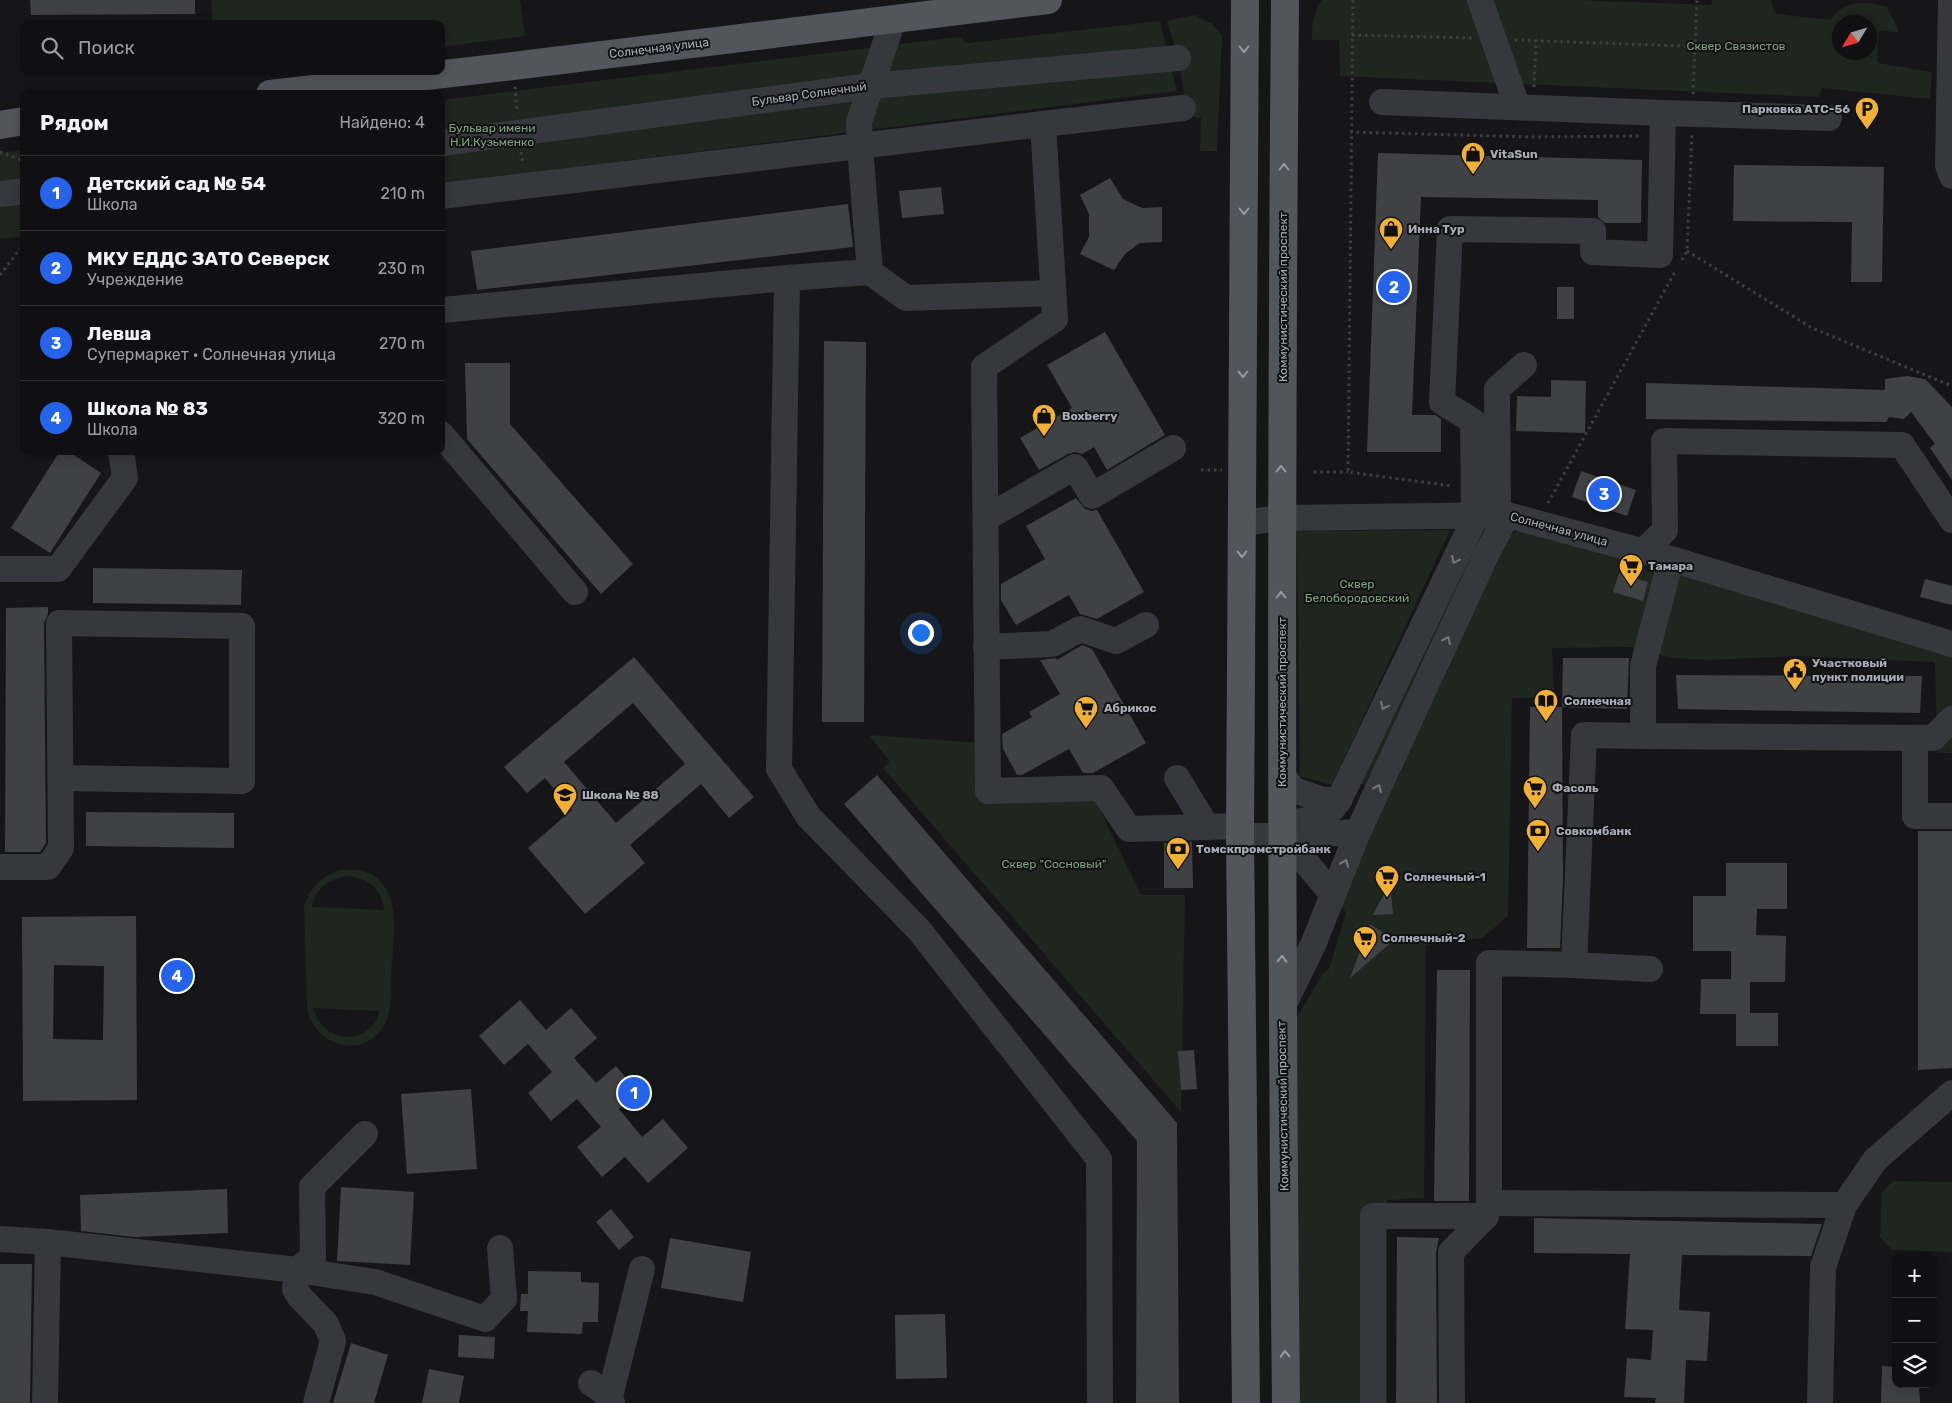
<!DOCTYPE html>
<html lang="ru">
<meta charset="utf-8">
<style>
body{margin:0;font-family:Rubik,sans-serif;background:#1e1e20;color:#f1f3f6}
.controls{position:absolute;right:15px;bottom:15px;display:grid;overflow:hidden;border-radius:10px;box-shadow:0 2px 12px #0003}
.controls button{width:45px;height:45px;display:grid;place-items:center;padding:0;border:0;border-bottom:1px solid #303032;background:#101012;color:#f1f3f6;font:25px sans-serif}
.compass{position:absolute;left:1832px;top:15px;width:45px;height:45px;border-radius:50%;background:#101012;box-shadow:0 2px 12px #0003;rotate:232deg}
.you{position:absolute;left:920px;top:632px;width:18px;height:18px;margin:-12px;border:4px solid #fff;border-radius:50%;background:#1a73e8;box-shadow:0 0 0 8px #1a73e833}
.badge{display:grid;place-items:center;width:32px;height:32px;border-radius:50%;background:#2563eb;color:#fff;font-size:16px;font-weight:700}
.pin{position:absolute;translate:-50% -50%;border:2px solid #fff;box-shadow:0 1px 5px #0006}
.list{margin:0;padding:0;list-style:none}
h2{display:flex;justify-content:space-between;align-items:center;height:65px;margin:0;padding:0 20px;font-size:21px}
h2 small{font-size:16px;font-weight:400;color:#9c9d9f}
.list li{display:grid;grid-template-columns:32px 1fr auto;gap:15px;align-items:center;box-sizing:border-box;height:75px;padding:0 20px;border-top:1px solid #303032}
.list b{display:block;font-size:19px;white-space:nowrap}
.list p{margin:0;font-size:16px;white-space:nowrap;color:#9c9d9f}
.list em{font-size:16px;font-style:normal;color:#9c9d9f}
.icon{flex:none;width:28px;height:28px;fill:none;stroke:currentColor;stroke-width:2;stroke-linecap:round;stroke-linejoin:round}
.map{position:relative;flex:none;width:1952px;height:1403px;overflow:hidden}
.search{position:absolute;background:#101012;box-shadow:0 2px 12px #0003;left:20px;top:20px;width:425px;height:55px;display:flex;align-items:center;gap:12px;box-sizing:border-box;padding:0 18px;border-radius:10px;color:#9c9d9f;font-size:19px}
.panel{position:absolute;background:#101012;box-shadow:0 2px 12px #0003;left:20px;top:90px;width:425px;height:365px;border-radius:10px}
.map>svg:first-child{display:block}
.green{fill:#1e261f;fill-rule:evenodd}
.building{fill:#404145;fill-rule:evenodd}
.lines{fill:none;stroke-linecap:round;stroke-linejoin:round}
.path{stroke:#3d3f44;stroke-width:3;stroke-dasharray:2.5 4;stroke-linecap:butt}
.minor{stroke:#37383d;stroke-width:26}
.major{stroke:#53555c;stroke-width:28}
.oneway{stroke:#979ba6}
.oneway2{stroke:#757881}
.labels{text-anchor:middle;stroke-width:4;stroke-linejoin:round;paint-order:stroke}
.park-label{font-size:12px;fill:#7fa381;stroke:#111113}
.street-label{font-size:12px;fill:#a8adb8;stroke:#111113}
.poi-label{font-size:12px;font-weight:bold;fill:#a8adb8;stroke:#111113;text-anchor:start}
</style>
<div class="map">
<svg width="1952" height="1403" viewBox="0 0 1952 1403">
<rect width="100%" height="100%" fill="#161618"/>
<g class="green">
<path d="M211 0H520L525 36 441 47V24H213Z"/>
<path d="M1322 0H1575L1711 5 1712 0H1770L1776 14 1831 20C1843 0 1865 0 1887 7L1899 32 1879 31 1877 63 1932 72 1930 99 1822 88 1819 97 1340 76 1339 40H1312C1312 24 1313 13 1322 0ZM1840 22H1870V52H1840Z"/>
<path d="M1195 15 1212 24 1222 36 1217 151H1200L1201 118 1188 116 1178 58 1167 21Z"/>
<path d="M1160 21 1177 91 441 184V100L959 37 968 43Z"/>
<path d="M24 150V236L0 239V153Z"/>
<path d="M1527 527 1641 558 1645 570 1661 575 1674 565 1952 653V753H1937L1935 662 1793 656 1711 660 1671 658 1631 647 1552 648 1554 697 1512 698 1508 916 1482 938 1426 945 1424 1198 1387 1200V1403H1299L1295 1021 1323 973 1329 969 1346 913 1342 907V885L1505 538 1515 532Z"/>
<path d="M1450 530 1332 785 1300 776 1297 531Z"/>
<path d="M1455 584 1462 586 1365 785 1358 783Z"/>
<path d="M869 735 982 743 984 796 1094 798 1141 895H1185L1181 1112 883 768 890 762Z"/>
<path d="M340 870C347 870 355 869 363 871 405 884 393 940 391 973 390 989 393 1012 384 1026 363 1061 314 1046 307 1008L304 907C309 888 321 876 340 870ZM346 876C367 877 383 889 384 910L312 907C315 889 329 879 346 876ZM313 1008 378 1011 379 1012C369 1048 321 1043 313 1008Z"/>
<path d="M1893 1181 1952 1182V1252L1892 1250 1880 1237 1882 1192Z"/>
</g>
<g class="building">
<path d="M30 0H195V14L31 15Z"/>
<path d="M1378 153 1642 160 1641 223H1605L1598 217V200L1421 197 1412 415H1435L1441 419V452H1367Z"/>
<path d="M1734 165 1884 167 1882 282H1851L1852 222 1733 221Z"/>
<path d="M1110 178 1123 199 1142 208 1162 207V242L1140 243 1126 253 1114 270 1080 254 1089 237V214L1080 195Z"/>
<path d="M941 187 944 214 902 218 899 191Z"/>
<path d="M848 204 853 247 477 290 471 251Z"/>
<rect x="1557" y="287" width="17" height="32"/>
<path d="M1105 332 1165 435 1107 470 1094 447 1082 454 1075 452 1068 454 1039 470 1020 438 1072 408 1047 365Z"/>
<path d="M824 341 866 342 864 722H822Z"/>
<path d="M465 363H510V424L633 564 601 594 467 439Z"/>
<path d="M1907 376 1925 379 1952 407V480L1930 448 1935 444 1911 412 1904 419 1889 417 1886 422 1646 419V383L1885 390V379Z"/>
<path d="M1551 380 1586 381 1585 433 1516 431 1517 396 1551 397Z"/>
<path d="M60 451H68L101 473 50 553 11 528Z"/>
<path d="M1581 471 1636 490 1627 516 1572 497Z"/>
<path d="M1076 498 1085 509 1092 511 1097 510 1144 592 1097 619 1080 614 1069 595 1016 625 1001 600V584L1045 559 1026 526Z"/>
<path d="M93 568 242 570 241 605 93 603Z"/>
<path d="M1619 573 1648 582 1643 601 1613 592Z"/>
<path d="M1925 579 1952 586V605L1920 597Z"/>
<path d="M48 607V614L44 623 46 843 40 852H5L6 608Z"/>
<path d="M1082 645 1092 649 1146 743 1093 773H1083L1069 749 1022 775H1017L1003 749 1002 734 1032 717 1029 712 1060 694 1040 660 1056 658 1057 660Z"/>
<path d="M634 657 754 797 729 818 701 784 630 845 645 863 585 914 528 848 572 810 545 778 527 793 504 767ZM633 703 685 764 616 823 564 762Z"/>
<path d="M1563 658H1629L1627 709 1562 707Z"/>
<path d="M1676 675 1922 676 1920 713 1678 709Z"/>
<path d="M1530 707H1562L1563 879 1560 948H1527Z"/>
<path d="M877 775 1177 1123 1179 1403H1136L1137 1141 844 804Z"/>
<path d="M86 812 234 813V848L86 846Z"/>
<path d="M1918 831H1952V1068L1918 1070Z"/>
<path d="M1192 842 1193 888H1164V843Z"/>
<path d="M1726 863H1787V909H1757L1756 935 1786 936 1785 982H1750V1013H1778V1046H1736V1014H1700L1701 979H1731V951H1693V896H1726Z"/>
<path d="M1390 882 1393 914 1373 915Z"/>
<path d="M136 916 137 1100 23 1101 22 917ZM54 965 104 966 103 1040 53 1039Z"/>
<path d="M1370 924 1394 940 1350 978Z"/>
<path d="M1437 970H1470L1469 1201H1434Z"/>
<path d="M520 1000 546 1030 571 1008 597 1038 574 1058 596 1083 616 1066 639 1093 619 1109 642 1137 663 1119 688 1148 648 1183 625 1157 602 1177 577 1147 601 1127 577 1099 551 1121 528 1093 552 1072 528 1044 504 1065 479 1036Z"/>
<path d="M1194 1050 1197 1089 1181 1090 1178 1051Z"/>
<path d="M471 1089 477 1169 407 1174 401 1094Z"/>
<path d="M341 1187 414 1192 410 1265 337 1261Z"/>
<path d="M227 1189 228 1233 134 1237 81 1231 80 1195Z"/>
<path d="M611 1209 634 1237 619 1250 596 1222Z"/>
<path d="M1534 1218 1822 1224 1811 1256 1682 1255 1679 1310 1710 1312 1707 1361 1686 1360 1684 1403H1655L1656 1398 1624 1397 1627 1358 1651 1360 1653 1330 1625 1329 1630 1254 1534 1253Z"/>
<path d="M1397 1237 1439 1238 1436 1252 1437 1403H1396Z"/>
<path d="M670 1238 751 1252 743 1302 661 1288Z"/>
<path d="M0 1264H32L30 1403H0Z"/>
<path d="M528 1271 581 1272V1282L599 1283 598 1322H583L582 1334 527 1332 528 1311H520L521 1294H528Z"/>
<path d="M945 1314 947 1378 896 1379 895 1315Z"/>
<path d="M459 1335 495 1337 494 1359 458 1357Z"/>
<path d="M351 1343 388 1355 374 1403H333Z"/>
<path d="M1882 1366 1896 1367V1384H1919L1920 1403H1881Z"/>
<path d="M429 1369 464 1376 459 1403H422Z"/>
</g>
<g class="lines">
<g class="path">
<path d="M1353 0 1348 472 1452 486"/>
<path d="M1352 35 1472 38"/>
<path d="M1515 40 1766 49"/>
<path d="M515 87 517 113"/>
<path d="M1534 87 1536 40"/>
<path d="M1693 94 1697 0"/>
<path d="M1350 132 1531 137 1641 136"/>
<path d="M0 152 24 161"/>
<path d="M521 152 523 165"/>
<path d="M1687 251 1812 328 1952 386"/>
<path d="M1682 260 1687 251 1692 133"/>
<path d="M0 275 24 244"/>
<path d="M1201 470H1222"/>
<path d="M1314 472H1348"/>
<path d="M1548 503 1676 270"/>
</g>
<g class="minor">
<path d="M1480 0 1517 106"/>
<path d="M1951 0 1948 165 1952 176"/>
<path d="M893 20 859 122 860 146 870 272 787 278 779 769 808 816 919 930 1099 1159 1100 1403"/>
<path d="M1382 102 1663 113 1829 118"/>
<path d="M1043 124 1183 108"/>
<path d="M441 143 871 86 1178 58"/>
<path d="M0 194 24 191"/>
<path d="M441 196 1043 124 1055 319 984 367 988 791 1101 788 1129 829 1240 826"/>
<path d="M870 272 906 298 1053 293"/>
<path d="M442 310 787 278"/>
<path d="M441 434 575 592"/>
<path d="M1474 516 1473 421 1442 402 1450 229 1593 231V252L1660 255 1663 113"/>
<path d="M1498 516 1497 389 1524 365"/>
<path d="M986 518 1075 467 1092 496 1173 448"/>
<path d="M1242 523 1281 518 1507 515 1671 559 1952 644"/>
<path d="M1643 552 1665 530 1664 441 1902 445 1952 520"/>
<path d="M0 569H58L125 478 121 451"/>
<path d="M986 647 1052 644 1080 629 1116 641 1146 625"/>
<path d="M1643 736 1933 738 1952 719"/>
<path d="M1915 738V816H1952"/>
<path d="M1282 775 1294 790 1323 800H1339"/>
<path d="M1177 778 1207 827"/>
<path d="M1240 836H1284L1358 832"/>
<path d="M1284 836 1297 822 1311 819 1332 809 1339 800 1476 516"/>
<path d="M1284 836 1333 895"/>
<path d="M0 867H48L61 848 59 623 242 626V781L61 778"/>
<path d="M1574 965 1650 969"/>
<path d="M1282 1008 1313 945 1358 832 1486 555 1507 515"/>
<path d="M1489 1203 1844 1205"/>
<path d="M0 1239 48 1242 297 1270 313 1257 312 1187 365 1134"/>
<path d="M591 1383 610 1396"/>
<path d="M45 1403 48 1242"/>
<path d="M316 1403 333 1341 326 1324 300 1297 295 1289 297 1270 375 1282 485 1319 504 1299 500 1248"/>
<path d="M612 1403 610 1396 642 1269"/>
<path d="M1373 1403V1216H1486"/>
<path d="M1452 1403 1451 1252 1486 1216 1489 1203V963L1574 965 1584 735 1643 736V666L1671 559"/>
<path d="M1820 1403 1823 1267 1844 1205 1875 1160 1952 1093"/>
</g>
<g class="major">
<path d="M1245 0 1240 836 1246 1403"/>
<path d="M1285 0C1281 468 1281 935 1286 1403"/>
<path d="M270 94 513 66 1048 0"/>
<path d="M0 125 24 121"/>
</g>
</g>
<defs><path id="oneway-chevron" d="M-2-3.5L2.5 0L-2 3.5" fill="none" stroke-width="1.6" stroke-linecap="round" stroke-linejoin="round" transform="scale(1.25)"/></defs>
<g class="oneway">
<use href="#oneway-chevron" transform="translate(1244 49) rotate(90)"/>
<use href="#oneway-chevron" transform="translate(1284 167) rotate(-90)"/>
<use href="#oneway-chevron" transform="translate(1244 211) rotate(90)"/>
<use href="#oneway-chevron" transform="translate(1243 374) rotate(90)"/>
<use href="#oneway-chevron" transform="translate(1281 469) rotate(-90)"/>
<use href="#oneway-chevron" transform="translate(1242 554) rotate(90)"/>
<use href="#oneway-chevron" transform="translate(1281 595) rotate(-90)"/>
<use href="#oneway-chevron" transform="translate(1282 959) rotate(-89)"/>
<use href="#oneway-chevron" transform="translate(1285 1354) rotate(-91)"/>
</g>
<g class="oneway2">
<use href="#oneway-chevron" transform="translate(1455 560) rotate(116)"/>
<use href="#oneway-chevron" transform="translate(1447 640) rotate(-65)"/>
<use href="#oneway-chevron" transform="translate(1384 706) rotate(116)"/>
<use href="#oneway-chevron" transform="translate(1378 788) rotate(-65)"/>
<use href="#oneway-chevron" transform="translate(1345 863) rotate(-68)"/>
</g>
<defs>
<symbol id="parking-pin" viewBox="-11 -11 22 30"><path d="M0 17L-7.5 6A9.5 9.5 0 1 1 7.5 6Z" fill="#f2b134" stroke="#111113"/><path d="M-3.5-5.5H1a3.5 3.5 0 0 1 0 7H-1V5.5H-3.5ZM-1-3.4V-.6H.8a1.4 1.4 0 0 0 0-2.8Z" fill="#111"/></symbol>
<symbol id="shop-pin" viewBox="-11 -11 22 30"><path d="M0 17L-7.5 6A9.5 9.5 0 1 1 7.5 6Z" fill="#f2b134" stroke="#111113"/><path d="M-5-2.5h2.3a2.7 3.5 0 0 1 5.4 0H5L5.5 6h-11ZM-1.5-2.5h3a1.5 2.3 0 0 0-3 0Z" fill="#111"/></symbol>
<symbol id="supermarket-pin" viewBox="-11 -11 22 30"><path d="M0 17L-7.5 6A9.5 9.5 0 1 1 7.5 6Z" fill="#f2b134" stroke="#111113"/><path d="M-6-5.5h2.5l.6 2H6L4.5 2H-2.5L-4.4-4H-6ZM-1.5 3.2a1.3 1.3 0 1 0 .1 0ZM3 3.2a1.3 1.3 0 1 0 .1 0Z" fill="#111"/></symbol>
<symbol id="civic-pin" viewBox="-11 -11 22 30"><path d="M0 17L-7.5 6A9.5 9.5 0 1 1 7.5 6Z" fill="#f2b134" stroke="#111113"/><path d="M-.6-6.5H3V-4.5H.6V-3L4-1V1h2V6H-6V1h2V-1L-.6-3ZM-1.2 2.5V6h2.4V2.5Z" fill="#111"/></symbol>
<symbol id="library-pin" viewBox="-11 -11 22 30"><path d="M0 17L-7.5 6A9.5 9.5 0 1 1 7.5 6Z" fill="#f2b134" stroke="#111113"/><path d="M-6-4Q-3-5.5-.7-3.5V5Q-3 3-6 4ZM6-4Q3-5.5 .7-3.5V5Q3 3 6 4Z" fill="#111"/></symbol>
<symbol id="school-pin" viewBox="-11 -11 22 30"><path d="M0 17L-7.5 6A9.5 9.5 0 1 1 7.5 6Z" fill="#f2b134" stroke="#111113"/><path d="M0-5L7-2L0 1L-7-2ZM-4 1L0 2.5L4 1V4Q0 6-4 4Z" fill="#111"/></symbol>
<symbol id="bank-pin" viewBox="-11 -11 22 30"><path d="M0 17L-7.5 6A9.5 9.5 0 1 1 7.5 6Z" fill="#f2b134" stroke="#111113"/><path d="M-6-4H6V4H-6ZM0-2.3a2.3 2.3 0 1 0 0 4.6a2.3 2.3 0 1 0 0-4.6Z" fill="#111"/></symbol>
</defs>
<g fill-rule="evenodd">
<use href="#parking-pin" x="1853" y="95" width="28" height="38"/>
<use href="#shop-pin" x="1459" y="140" width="28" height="38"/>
<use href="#shop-pin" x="1377" y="215" width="28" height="38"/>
<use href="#shop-pin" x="1030" y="402" width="28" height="38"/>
<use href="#supermarket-pin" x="1617" y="552" width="28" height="38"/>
<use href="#civic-pin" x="1781" y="656" width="28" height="38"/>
<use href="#library-pin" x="1532" y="687" width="28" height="38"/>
<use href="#supermarket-pin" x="1072" y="694" width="28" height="38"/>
<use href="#supermarket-pin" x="1521" y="774" width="28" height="38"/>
<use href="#school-pin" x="551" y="781" width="28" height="38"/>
<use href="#bank-pin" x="1524" y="817" width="28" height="38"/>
<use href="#bank-pin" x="1164" y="835" width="28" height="38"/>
<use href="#supermarket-pin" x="1373" y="863" width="28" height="38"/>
<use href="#supermarket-pin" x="1351" y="924" width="28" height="38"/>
</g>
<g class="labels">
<g class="park-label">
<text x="1736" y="50">Сквер Связистов</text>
<text x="492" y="132">Бульвар имени<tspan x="492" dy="14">Н.И.Кузьменко</tspan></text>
<text x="1357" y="588">Сквер<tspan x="1357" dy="14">Белобородовский</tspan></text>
<text x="1054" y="868">Сквер "Сосновый"</text>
</g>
<g class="street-label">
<text transform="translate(659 48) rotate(-7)" y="4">Солнечная улица</text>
<text transform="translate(809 94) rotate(-8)" y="4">Бульвар Солнечный</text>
<text transform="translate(1283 297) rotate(-90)" y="4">Коммунистический проспект</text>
<text transform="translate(1559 529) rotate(15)" y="4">Солнечная улица</text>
<text transform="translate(1282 702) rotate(-90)" y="4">Коммунистический проспект</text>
<text transform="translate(1283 1106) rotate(-91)" y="4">Коммунистический проспект</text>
</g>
<g class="poi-label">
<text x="1850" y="113" text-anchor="end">Парковка АТС-56</text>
<text x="1490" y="158">VitaSun</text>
<text x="1408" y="233">Инна Тур</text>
<text x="1062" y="420">Boxberry</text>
<text x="1648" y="570">Тамара</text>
<text x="1812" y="667">Участковый<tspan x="1812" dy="14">пункт полиции</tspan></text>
<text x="1564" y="705">Солнечная</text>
<text x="1104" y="712">Абрикос</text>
<text x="1552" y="792">Фасоль</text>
<text x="582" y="799">Школа № 88</text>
<text x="1556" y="835">Совкомбанк</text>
<text x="1196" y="853">Томскпромстройбанк</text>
<text x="1404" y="881">Солнечный-1</text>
<text x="1382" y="942">Солнечный-2</text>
</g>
</g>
</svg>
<div class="controls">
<button>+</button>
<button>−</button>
<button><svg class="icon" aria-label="layers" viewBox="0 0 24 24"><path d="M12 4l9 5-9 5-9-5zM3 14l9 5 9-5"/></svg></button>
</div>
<svg class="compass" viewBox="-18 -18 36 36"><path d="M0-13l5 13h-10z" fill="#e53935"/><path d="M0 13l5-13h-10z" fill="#9c9d9f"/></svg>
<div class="you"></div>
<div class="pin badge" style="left:634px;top:1093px">1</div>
<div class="pin badge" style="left:1394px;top:287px">2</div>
<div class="pin badge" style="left:1604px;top:494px">3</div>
<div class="pin badge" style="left:177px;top:976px">4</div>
<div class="search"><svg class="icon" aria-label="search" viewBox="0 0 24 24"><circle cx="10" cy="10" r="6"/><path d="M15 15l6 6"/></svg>Поиск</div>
<section class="panel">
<h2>Рядом<small>Найдено: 4</small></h2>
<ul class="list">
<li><span class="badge">1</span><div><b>Детский сад № 54</b><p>Школа</p></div><em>210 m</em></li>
<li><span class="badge">2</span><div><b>МКУ ЕДДС ЗАТО Северск</b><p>Учреждение</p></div><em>230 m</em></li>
<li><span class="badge">3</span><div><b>Левша</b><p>Супермаркет · Солнечная улица</p></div><em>270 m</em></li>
<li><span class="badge">4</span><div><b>Школа № 83</b><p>Школа</p></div><em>320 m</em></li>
</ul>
</section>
</div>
